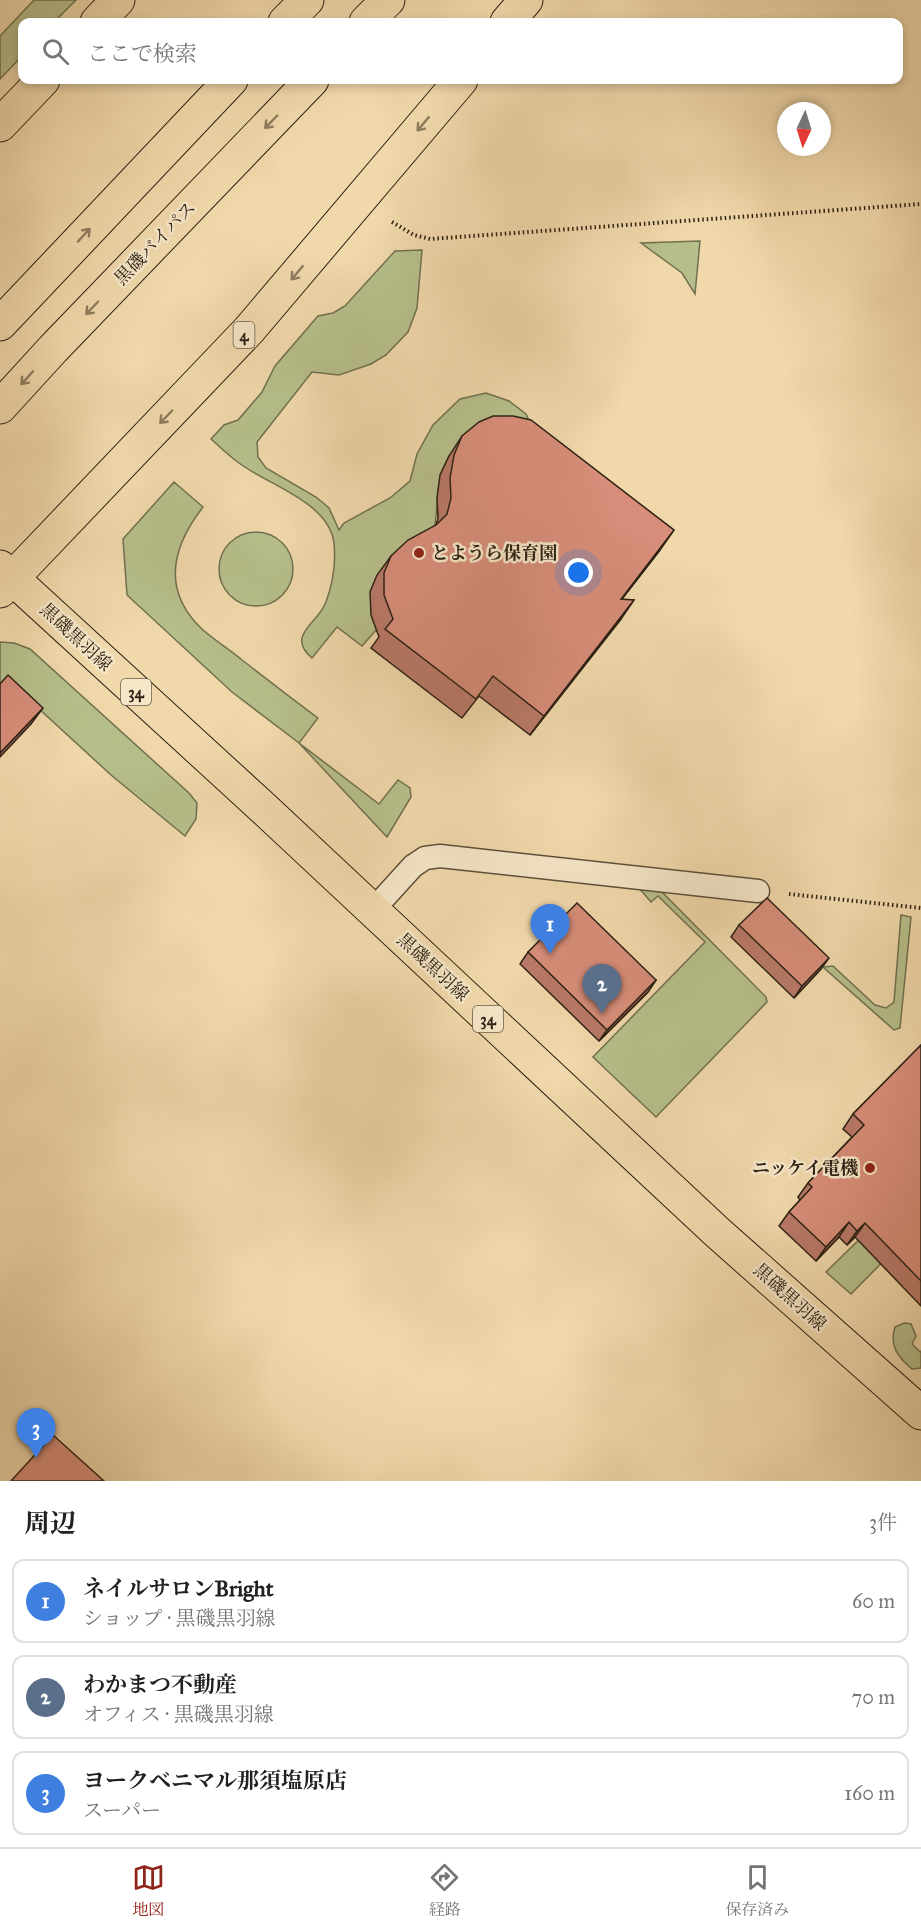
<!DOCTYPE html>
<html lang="ja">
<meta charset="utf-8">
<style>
body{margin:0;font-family:"IM FELL Great Primer","Noto Serif JP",serif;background:#f6f6f6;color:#202124}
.compass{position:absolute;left:777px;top:102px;width:54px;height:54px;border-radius:50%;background:#fff;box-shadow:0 3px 9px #0003;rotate:184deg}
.you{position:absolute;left:579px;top:573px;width:21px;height:21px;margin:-15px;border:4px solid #fff;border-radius:50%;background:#1a73e8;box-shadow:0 0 0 9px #1a73e833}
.badge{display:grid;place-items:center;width:39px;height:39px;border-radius:50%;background:#8f2418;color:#fff;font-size:20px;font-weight:700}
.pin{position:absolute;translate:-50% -50px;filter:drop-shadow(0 2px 3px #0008)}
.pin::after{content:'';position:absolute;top:32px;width:21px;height:18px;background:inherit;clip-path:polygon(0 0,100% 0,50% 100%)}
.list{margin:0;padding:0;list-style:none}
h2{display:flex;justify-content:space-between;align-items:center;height:78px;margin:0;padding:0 24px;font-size:26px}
h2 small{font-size:20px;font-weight:400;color:#757577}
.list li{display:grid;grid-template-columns:39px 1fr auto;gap:18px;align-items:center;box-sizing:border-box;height:84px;margin:0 12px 12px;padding:0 12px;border:2px solid #e0e0e0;border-radius:12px}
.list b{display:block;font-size:22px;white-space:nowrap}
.list p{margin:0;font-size:20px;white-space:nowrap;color:#757577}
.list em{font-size:20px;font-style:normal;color:#757577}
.icon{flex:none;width:33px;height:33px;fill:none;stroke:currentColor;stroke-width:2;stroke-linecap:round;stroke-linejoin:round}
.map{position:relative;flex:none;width:921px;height:1481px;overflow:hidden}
.search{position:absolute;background:#fff;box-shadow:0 3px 9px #0003;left:18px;right:18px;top:18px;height:66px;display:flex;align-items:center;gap:15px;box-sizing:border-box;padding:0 21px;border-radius:12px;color:#757577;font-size:22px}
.sheet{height:366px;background:#fff}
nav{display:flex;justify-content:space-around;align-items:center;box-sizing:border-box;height:84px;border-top:2px solid #e0e0e0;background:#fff;font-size:16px;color:#757577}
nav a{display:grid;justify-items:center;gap:3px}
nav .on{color:#8f2418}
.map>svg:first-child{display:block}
.green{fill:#b6bf8b;stroke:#717050;stroke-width:1.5}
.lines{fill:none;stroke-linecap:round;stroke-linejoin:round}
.service-casing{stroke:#5d4f3a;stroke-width:25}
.primary-casing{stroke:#2c2114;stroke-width:35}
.trunk-casing{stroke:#2c2114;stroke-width:35}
.path{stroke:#2c2114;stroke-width:4;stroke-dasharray:1.5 3;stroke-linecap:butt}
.service{stroke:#f5e6c8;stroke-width:22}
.primary{stroke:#f0d8aa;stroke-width:33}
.trunk{stroke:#f0d8aa;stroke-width:33}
.wall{fill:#b97968;stroke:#2c2114;stroke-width:1.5}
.shaded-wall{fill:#966355;stroke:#2c2114;stroke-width:1.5}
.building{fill:#d78d79;stroke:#2c2114;stroke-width:1.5}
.oneway{stroke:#8e7c5f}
.poi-dot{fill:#8f2418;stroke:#f5e6c8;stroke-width:2}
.labels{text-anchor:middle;stroke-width:5;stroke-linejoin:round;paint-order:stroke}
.shield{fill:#f5e6c8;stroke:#685c4a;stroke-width:1.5}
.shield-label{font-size:16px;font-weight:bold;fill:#2c2114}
.street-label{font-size:18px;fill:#2c2114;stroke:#f5e6c8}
.poi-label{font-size:18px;font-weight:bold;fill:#2c2114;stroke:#f5e6c8;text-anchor:start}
</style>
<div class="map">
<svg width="921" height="1481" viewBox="0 0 921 1481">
<rect width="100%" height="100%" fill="#f0d8aa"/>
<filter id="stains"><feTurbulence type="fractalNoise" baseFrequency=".00333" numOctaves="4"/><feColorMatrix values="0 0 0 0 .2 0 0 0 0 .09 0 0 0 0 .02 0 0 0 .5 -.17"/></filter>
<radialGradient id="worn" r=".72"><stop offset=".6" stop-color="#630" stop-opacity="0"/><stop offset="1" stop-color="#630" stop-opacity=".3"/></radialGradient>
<g class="green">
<path d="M34 0H76L54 22H22V56L0 79V36Z"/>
<path d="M700 241 695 294 682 273 641 243Z"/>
<path d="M422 250 417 308 408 332 386 355 371 364 339 375 312 372 257 442 258 457 266 468 316 497 329 508 339 530 344 523 390 498 410 481 417 454 433 425 460 399 486 393 509 401 526 414 533 429 449 456C446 463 441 470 440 478 436 497 438 515 433 534L376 630 362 646 337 627 312 658C285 635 319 623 326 602 333 583 336 563 334 543 329 502 268 485 239 463 229 456 220 447 211 439L224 425 238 420 262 392 275 366 318 316 333 313 345 306 395 251Z"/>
<path d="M174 482 203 507C172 547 161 590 202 629 214 640 229 649 242 660 267 679 292 699 318 718L299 743 379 804 398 780 410 788 411 797 387 837 299 743 232 692 127 595 123 539Z"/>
<circle cx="256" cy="569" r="37"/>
<path d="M0 642 14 643 30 649 189 793 197 803 196 819 185 836 111 775 13 685 0 684Z"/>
<path d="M639 888 662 892 766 997 767 1002 656 1117 593 1057 705 942 658 896 651 902Z"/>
<path d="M901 915 911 917 900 1028 894 1030 823 967 833 966 875 1005 886 1008 894 1002Z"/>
<path d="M919 1181 921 1223 851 1294 826 1272Z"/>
<path d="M904 1323 911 1324 916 1336 912 1344 920 1352 921 1351V1368L912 1369C898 1357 889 1346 895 1327Z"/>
</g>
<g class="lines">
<defs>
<path id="service" d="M373 910 413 866 425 858 440 856 758 891"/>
<path id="primary" d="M0 567 260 805 717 1232 921 1413"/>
<g id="trunk">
<path d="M97 22 118 0"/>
<path d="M285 22 307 0"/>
<path d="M366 22 388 0"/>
<path d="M507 22 526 0"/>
<path d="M0 125 43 80"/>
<path d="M0 324 231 80"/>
<path d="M0 407 53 349 312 80"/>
<path d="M0 591 249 330 461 80"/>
</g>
</defs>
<use href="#service" class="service-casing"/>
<use href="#primary" class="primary-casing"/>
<use href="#trunk" class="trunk-casing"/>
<g class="path">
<path d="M392 222 414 235 430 239 921 204"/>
<path d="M789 894 921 908"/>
</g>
<use href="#service" class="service"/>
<use href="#primary" class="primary"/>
<use href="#trunk" class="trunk"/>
</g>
<g class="wall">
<path d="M462 436 660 550 622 599 621 619 530 735 479 696 462 718 371 648 379 637 371 615 370 592 377 575 391 556 436 525 438 518 437 498 440 475 449 456Z"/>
<path d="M739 925 821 969 794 998 731 937Z"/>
<path d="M528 952 656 980 648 992 599 1041 520 964Z"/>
<path d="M921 1045V1306L855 1237 847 1245 839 1237 816 1261 779 1226 789 1212 800 1200 798 1197 808 1183 852 1137 843 1129 853 1114Z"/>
</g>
<g class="shaded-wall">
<path d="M674 530 660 550 607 618 621 599Z"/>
<path d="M634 600 621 619 530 735 544 716Z"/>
<path d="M43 708 31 724 0 757V753Z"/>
<path d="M829 958 821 969 794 998 802 986Z"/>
<path d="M656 980 648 992 599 1041 607 1030Z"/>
<path d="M849 1222 839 1237 816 1261 826 1247Z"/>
<path d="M865 1223 855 1237 847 1245 857 1231Z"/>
</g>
<g class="building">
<path d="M493 416H513L531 420 674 530 621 599 634 600 544 716 493 676 476 699 385 629 393 619 384 595V573L391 556 408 540 436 525 447 514 451 498 450 478 454 455 462 436 479 422Z"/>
<path d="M8 675 43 708 0 753V684Z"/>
<path d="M767 898 829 958 802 986 739 925Z"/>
<path d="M577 903 656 980 607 1030 528 952Z"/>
<path d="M921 1045V1281L865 1223 857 1231 849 1222 826 1247 789 1212 812 1187 808 1183 864 1125 853 1114Z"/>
<path d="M53 1435 104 1481H11Z"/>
</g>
<defs><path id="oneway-shaft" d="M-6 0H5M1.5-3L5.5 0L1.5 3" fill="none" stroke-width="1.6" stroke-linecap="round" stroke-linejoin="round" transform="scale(1.5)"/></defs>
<g class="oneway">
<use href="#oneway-shaft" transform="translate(271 122) rotate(134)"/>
<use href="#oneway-shaft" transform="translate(423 124) rotate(130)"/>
<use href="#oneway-shaft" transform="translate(84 235) rotate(-47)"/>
<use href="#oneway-shaft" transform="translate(297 273) rotate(130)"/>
<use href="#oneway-shaft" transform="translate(92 308) rotate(134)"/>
<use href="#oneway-shaft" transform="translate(27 378) rotate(132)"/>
<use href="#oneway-shaft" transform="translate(166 417) rotate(134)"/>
</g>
<g class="poi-dot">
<circle cx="419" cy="553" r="6"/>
<circle cx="870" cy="1168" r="6"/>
</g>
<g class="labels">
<g class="shield">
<rect x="233.5" y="322" width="21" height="26" rx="4.5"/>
<rect x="121" y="679" width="30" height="26" rx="4.5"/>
<rect x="473" y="1006" width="30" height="26" rx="4.5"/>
</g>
<g class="shield-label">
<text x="244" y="341">4</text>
<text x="136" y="698">34</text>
<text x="488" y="1025">34</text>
</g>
<g class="street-label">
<text transform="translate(155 243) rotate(-46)" y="6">黒磯バイパス</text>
<text transform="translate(76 637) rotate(43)" y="6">黒磯黒羽線</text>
<text transform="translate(433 967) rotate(43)" y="6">黒磯黒羽線</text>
<text transform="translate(790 1297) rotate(42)" y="6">黒磯黒羽線</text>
</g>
<g class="poi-label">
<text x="431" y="559">とようら保育園</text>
<text x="858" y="1174" text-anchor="end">ニッケイ電機</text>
</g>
</g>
<rect width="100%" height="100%" filter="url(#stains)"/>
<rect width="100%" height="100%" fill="url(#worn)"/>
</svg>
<svg class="compass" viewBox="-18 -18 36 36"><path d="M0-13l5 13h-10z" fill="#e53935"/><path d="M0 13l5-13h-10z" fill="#757577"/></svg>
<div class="you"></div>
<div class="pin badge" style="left:550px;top:954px;background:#3f7fe0">1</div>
<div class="pin badge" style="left:602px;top:1014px;background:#5c6f8a">2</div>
<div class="pin badge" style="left:36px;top:1458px;background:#3f7fe0">3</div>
<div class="search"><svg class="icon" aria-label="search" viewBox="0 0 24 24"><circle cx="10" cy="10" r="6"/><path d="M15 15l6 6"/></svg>ここで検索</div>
</div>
<section class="sheet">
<h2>周辺<small>3件</small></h2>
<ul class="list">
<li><span class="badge" style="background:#3f7fe0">1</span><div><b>ネイルサロンBright</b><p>ショップ · 黒磯黒羽線</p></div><em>60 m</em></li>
<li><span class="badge" style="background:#5c6f8a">2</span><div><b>わかまつ不動産</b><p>オフィス · 黒磯黒羽線</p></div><em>70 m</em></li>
<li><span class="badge" style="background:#3f7fe0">3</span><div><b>ヨークベニマル那須塩原店</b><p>スーパー</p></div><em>160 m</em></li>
</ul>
</section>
<nav>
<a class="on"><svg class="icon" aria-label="map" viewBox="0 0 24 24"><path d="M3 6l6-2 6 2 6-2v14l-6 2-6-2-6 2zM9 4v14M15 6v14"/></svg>地図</a>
<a><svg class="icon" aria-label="directions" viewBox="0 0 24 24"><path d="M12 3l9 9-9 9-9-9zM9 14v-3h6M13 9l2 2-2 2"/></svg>経路</a>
<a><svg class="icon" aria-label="saved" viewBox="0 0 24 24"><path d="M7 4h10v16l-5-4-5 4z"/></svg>保存済み</a>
</nav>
